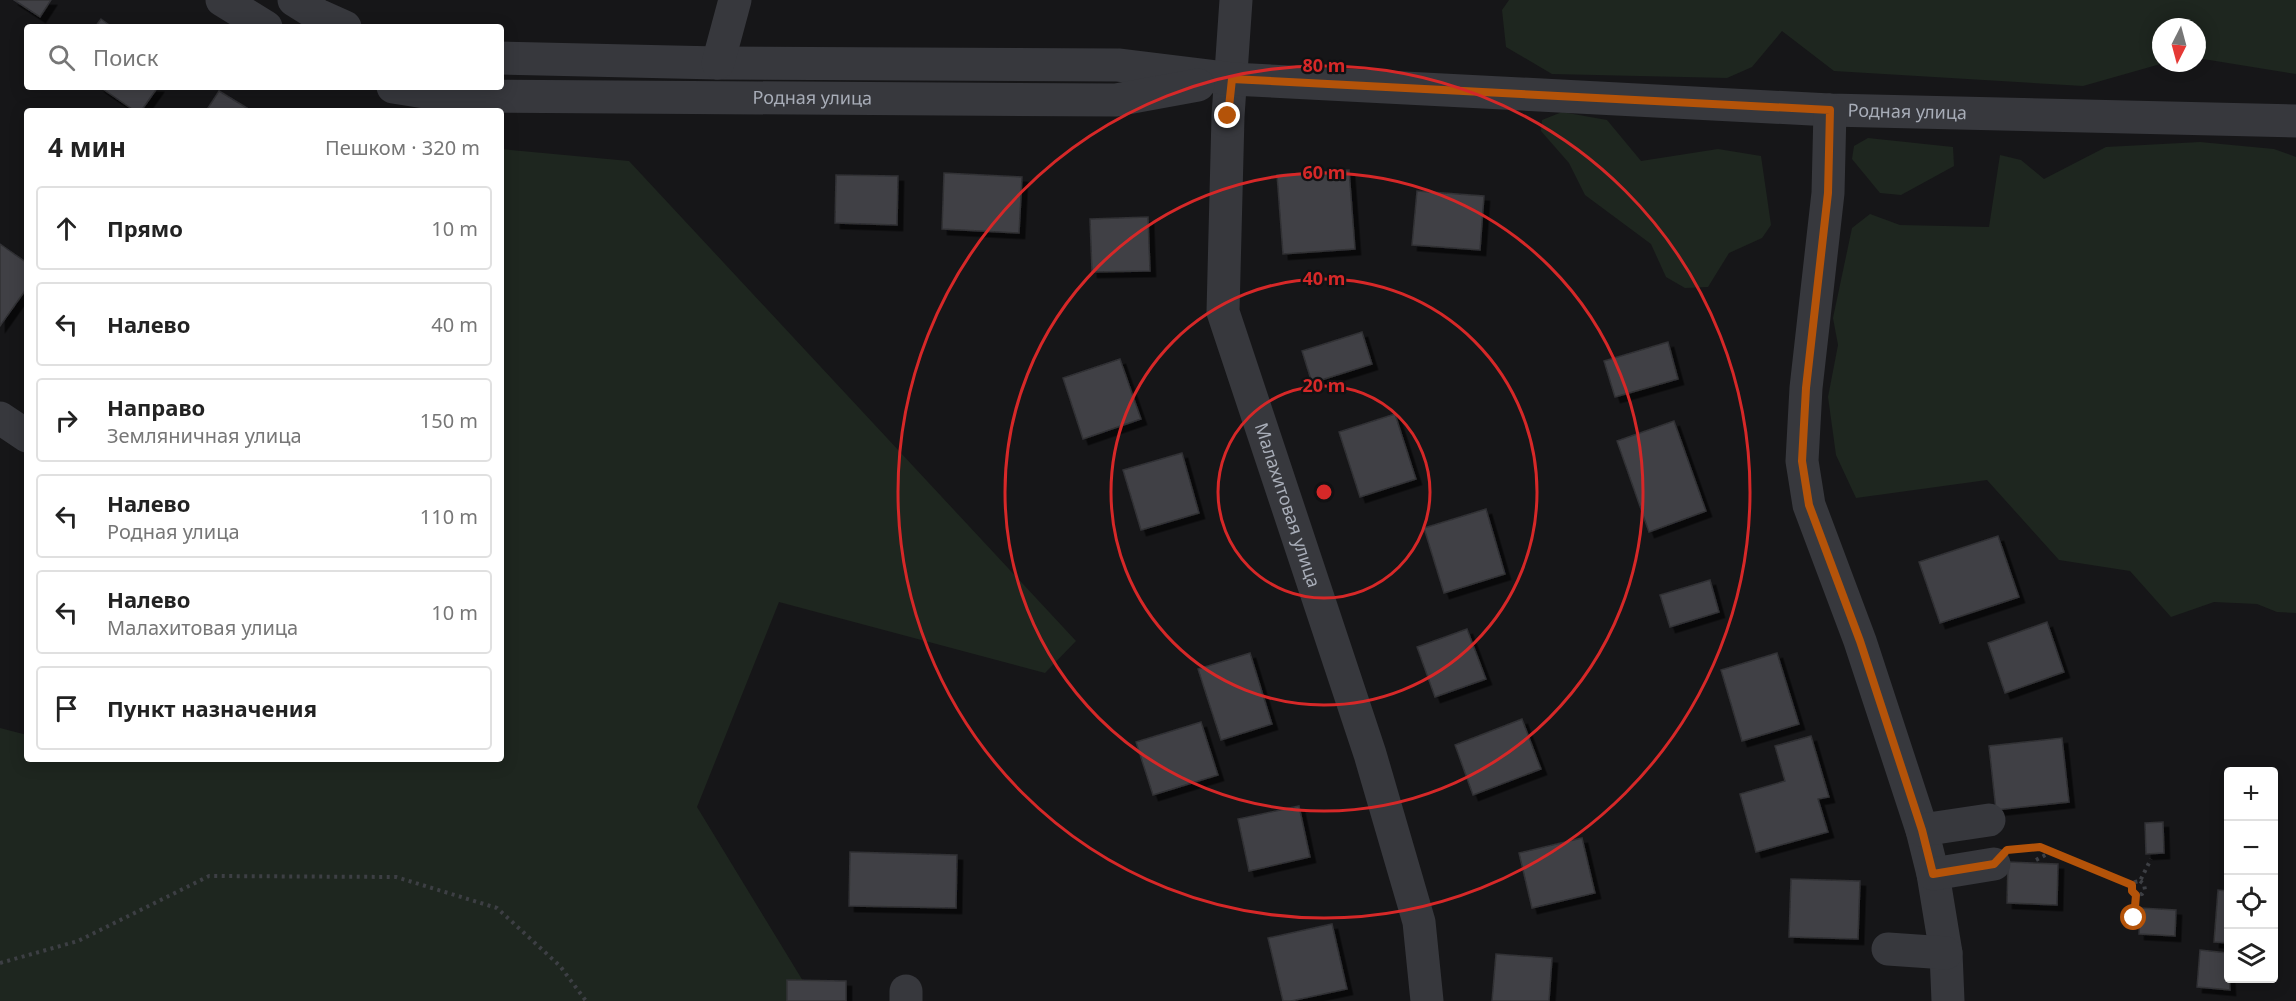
<!DOCTYPE html>
<html lang="ru">
<meta charset="utf-8">
<style>
body{margin:0;font-family:"Noto Sans",sans-serif;background:#f6f6f6;color:#222}
.controls{position:absolute;right:18px;bottom:18px;display:grid;overflow:hidden;border-radius:6px;box-shadow:0 3px 15px #0003}
.controls button{width:54px;height:54px;display:grid;place-items:center;padding:0;border:0;border-bottom:2px solid #e0e0e0;background:#fff;color:#222;font:30px sans-serif}
.compass{position:absolute;left:2152px;top:18px;width:54px;height:54px;border-radius:50%;background:#fff;box-shadow:0 3px 15px #0003;rotate:186deg}
.stop{position:absolute;width:18px;height:18px;margin:-14px;border:4px solid #b45309;border-radius:50%;background:#fff}
.stop.end{background:#b45309;border-color:#fff;box-shadow:0 2px 6px #0008}
.list{margin:0;padding:0;list-style:none}
h2{display:flex;justify-content:space-between;align-items:center;height:78px;margin:0;padding:0 24px;font-size:26px}
h2 small{font-size:20px;font-weight:400;color:#767676}
.list li{display:grid;grid-template-columns:39px 1fr auto;gap:18px;align-items:center;box-sizing:border-box;height:84px;margin:0 12px 12px;padding:0 12px;border:2px solid #e0e0e0;border-radius:6px}
.list b{display:block;font-size:22px;white-space:nowrap}
.list p{margin:0;font-size:20px;white-space:nowrap;color:#767676}
.list em{font-size:20px;font-style:normal;color:#767676}
.icon{flex:none;width:33px;height:33px;fill:none;stroke:currentColor;stroke-width:2;stroke-linecap:round;stroke-linejoin:round}
.map{position:relative;flex:none;width:2296px;height:1001px;overflow:hidden}
.search{position:absolute;background:#fff;box-shadow:0 3px 15px #0003;left:24px;top:24px;width:480px;height:66px;display:flex;align-items:center;gap:15px;box-sizing:border-box;padding:0 21px;border-radius:6px;color:#767676;font-size:22px}
.panel{position:absolute;background:#fff;box-shadow:0 3px 15px #0003;left:24px;top:108px;width:480px;height:654px;border-radius:6px}
.map>svg:first-child{display:block}
.green{fill:#1e261f}
.building{fill:#404145;stroke:#303034;stroke-width:1.5;filter:url(#shadow)}
.lines{fill:none;stroke-linecap:round;stroke-linejoin:round}
.path{stroke:#3d3f44;stroke-width:4;stroke-dasharray:3 4.5;stroke-linecap:butt}
.minor{stroke:#37383d;stroke-width:33}
.route{stroke:#b45309;stroke-width:8}
.ring{fill:none;stroke:#d62828;stroke-width:3}
.labels{text-anchor:middle;stroke-width:4.5;stroke-linejoin:round;paint-order:stroke}
.street-label{font-size:18px;fill:#a8adb8;stroke:#111113}
.centre{fill:#d62828;stroke:#111113;stroke-width:3}
.ring-label{font-size:18px;text-anchor:middle;font-weight:bold;fill:#d62828;stroke:#111113;stroke-width:4.5;stroke-linejoin:round;paint-order:stroke}
</style>
<div class="map">
<svg width="2296" height="1001" viewBox="0 0 2296 1001">
<defs>
<filter id="shadow"><feDropShadow dx="5.5" dy="5.5" stdDeviation="0" flood-color="#0009"/></filter>
</defs>
<rect width="100%" height="100%" fill="#161618"/>
<g class="green">
<path d="M1509 0H2296V74L2197 58V27H2161V63H2164L2083 86 1834 71 1782 31 1752 67 1727 78 1552 74 1506 47 1502 10Z"/>
<path d="M1562 112 1607 120 1641 161 1718 149 1761 156 1771 225 1762 238 1729 253 1708 287 1685 288 1666 277 1651 244 1585 195 1569 163 1541 131 1542 120Z"/>
<path d="M1868 138 1953 147 1954 166 1901 195 1880 193 1852 159 1854 146Z"/>
<path d="M2200 142 2274 149 2296 157V613L2277 612 2257 604 2214 602 2171 617 2130 571 2059 560 1987 480 1856 498 1836 455 1828 397 1838 345 1833 318 1852 228 1870 214 1900 225 1989 227 2000 155 2021 160 2044 179 2106 147Z"/>
<path d="M501 149 629 161 1076 641 1045 673 779 602 697 807 803 981 788 1001H0V728L27 735V759H118L128 762 129 759H501Z"/>
</g>
<g class="building">
<path d="M14 0H51L40 17Z"/>
<path d="M101 19 112 27H95Z"/>
<path d="M100 87H158L141 111H135Z"/>
<path d="M219 91 252 111H206Z"/>
<path d="M1349 170 1355 249 1283 254 1277 175Z"/>
<path d="M944 173 1022 177 1019 233 942 229Z"/>
<path d="M836 175 898 176 897 225 835 223Z"/>
<path d="M1417 191 1484 196 1480 250 1412 245Z"/>
<path d="M1148 217 1150 271 1092 272 1090 219Z"/>
<path d="M0 244 27 263V288L0 326Z"/>
<path d="M1362 332 1372 364 1312 383 1302 351Z"/>
<path d="M1668 342 1678 379 1615 397 1604 361Z"/>
<path d="M1120 359 1141 419 1083 439 1063 378Z"/>
<path d="M1395 414 1416 479 1360 497 1339 432Z"/>
<path d="M1674 421 1706 511 1649 532 1617 441Z"/>
<path d="M1182 453 1199 513 1141 530 1123 470Z"/>
<path d="M1486 509 1505 574 1444 593 1424 528Z"/>
<path d="M1998 536 2019 597 1940 623 1919 562Z"/>
<path d="M1710 580 1719 612 1670 627 1660 595Z"/>
<path d="M2047 622 2064 672 2005 693 1988 643Z"/>
<path d="M1467 629 1486 679 1435 697 1417 647Z"/>
<path d="M1250 653 1272 724 1221 740 1198 669Z"/>
<path d="M1777 653 1799 724 1742 741 1721 670Z"/>
<path d="M1522 719 1541 769 1473 795 1455 745Z"/>
<path d="M1201 722 1218 775 1153 795 1136 742Z"/>
<path d="M1811 736 1829 797 1818 799 1828 832 1756 852 1740 794 1785 781 1775 746Z"/>
<path d="M2062 738 2069 802 1996 810 1989 746Z"/>
<path d="M1299 806 1310 857 1249 871 1238 819Z"/>
<path d="M2163 822 2164 853 2146 854 2145 823Z"/>
<path d="M1582 838 1595 893 1532 908 1519 853Z"/>
<path d="M850 852 957 855 956 908 849 906Z"/>
<path d="M2008 862 2058 864 2057 905 2007 903Z"/>
<path d="M1791 879 1860 881 1858 939 1789 937Z"/>
<path d="M2218 890 2228 891V943L2214 942Z"/>
<path d="M2140 908 2176 910 2175 936 2139 934Z"/>
<path d="M1332 924 1347 989 1291 1001H1283L1268 938Z"/>
<path d="M2200 950 2228 953 2230 990 2197 987Z"/>
<path d="M1496 954 1552 958 1549 1001H1492Z"/>
<path d="M787 980 846 981V1001H787Z"/>
</g>
<g class="lines">
<g class="path">
<path d="M2023 848 2040 847 2054 851 2132 885"/>
<path d="M2036 860 2053 851"/>
<path d="M2140 881 2144 884 2145 890 2142 894 2136 895 2132 891V885L2135 882 2140 881 2151 859"/>
<path d="M2134 918 2136 895"/>
<path d="M0 963 78 941 209 876 396 877 497 908 560 966 586 1001"/>
</g>
<g class="minor">
<path d="M222 0 266 27"/>
<path d="M294 0 318 15 345 27"/>
<path id="s1" d="M1236 0 1228 116 1223 312 1370 754 1419 922 1427 1001"/>
<path id="s2" d="M501 58 718 63 1118 65 1232 79 1830 110 2296 121"/>
<path d="M718 63 735 0"/>
<path id="s3" d="M393 87 450 96 1116 100 1198 85"/>
<path d="M1830 110 1828 193 1806 388 1802 461 1809 505 1860 641 1922 830 1933 874 1946 953 1948 1001"/>
<path d="M0 418 27 436"/>
<path d="M1922 830 1989 820"/>
<path d="M1933 874 1994 864"/>
<path d="M1888 949 1946 953"/>
<path d="M906 991V1001"/>
</g>
</g>
<g class="lines">
<path class="route" d="M1228 116 1232 79 1830 110 1828 193 1806 388 1802 461 1809 505 1860 641 1922 830 1933 874 1994 864 2007 850 2040 847 2132 885V891L2136 895 2134 918"/>
</g>
<g class="ring">
<circle cx="1324" cy="492" r="106"/>
<circle cx="1324" cy="492" r="213"/>
<circle cx="1324" cy="492" r="319"/>
<circle cx="1324" cy="492" r="426"/>
</g>
<g class="labels">
<g class="street-label">
<text dy="6" stroke="none"><textPath href="#s3" startOffset="420">Родная улица</textPath></text>
<text dy="6" stroke="none"><textPath href="#s2" startOffset="1408">Родная улица</textPath></text>
<text dy="6" stroke="none"><textPath href="#s1" startOffset="516">Малахитовая улица</textPath></text>
</g>
</g>
<circle cx="1324" cy="492" r="9" class="centre"/>
<g class="ring-label">
<text x="1324" y="72">80 m</text>
<text x="1324" y="179">60 m</text>
<text x="1324" y="285">40 m</text>
<text x="1324" y="392">20 m</text>
</g>
</svg>
<div class="controls">
<button>+</button>
<button>−</button>
<button><svg class="icon" aria-label="locate" viewBox="0 0 24 24"><circle cx="12" cy="12" r="6"/><path d="M12 2v4M12 18v4M2 12h4M18 12h4"/></svg></button>
<button><svg class="icon" aria-label="layers" viewBox="0 0 24 24"><path d="M12 4l9 5-9 5-9-5zM3 14l9 5 9-5"/></svg></button>
</div>
<svg class="compass" viewBox="-18 -18 36 36"><path d="M0-13l5 13h-10z" fill="#e53935"/><path d="M0 13l5-13h-10z" fill="#767676"/></svg>
<div class="stop" style="left:2134px;top:918px"></div>
<div class="stop end" style="left:1228px;top:116px"></div>
<div class="search"><svg class="icon" aria-label="search" viewBox="0 0 24 24"><circle cx="10" cy="10" r="6"/><path d="M15 15l6 6"/></svg>Поиск</div>
<section class="panel">
<h2>4 мин<small>Пешком · 320 m</small></h2>
<ul class="list">
<li><svg class="icon" aria-label="ahead" viewBox="0 0 24 24"><path d="M12 20V5M6 11l6-6 6 6"/></svg><div><b>Прямо</b></div><em>10 m</em></li>
<li><svg class="icon" aria-label="left" viewBox="0 0 24 24"><path d="M17 20v-9H6M10 6l-5 5 5 5"/></svg><div><b>Налево</b></div><em>40 m</em></li>
<li><svg class="icon" aria-label="right" viewBox="0 0 24 24"><path d="M7 20v-9h11M14 6l5 5-5 5"/></svg><div><b>Направо</b><p>Земляничная улица</p></div><em>150 m</em></li>
<li><svg class="icon" aria-label="left" viewBox="0 0 24 24"><path d="M17 20v-9H6M10 6l-5 5 5 5"/></svg><div><b>Налево</b><p>Родная улица</p></div><em>110 m</em></li>
<li><svg class="icon" aria-label="left" viewBox="0 0 24 24"><path d="M17 20v-9H6M10 6l-5 5 5 5"/></svg><div><b>Налево</b><p>Малахитовая улица</p></div><em>10 m</em></li>
<li><svg class="icon" aria-label="arrive" viewBox="0 0 24 24"><path d="M6 21V4h12l-3 4 3 4H6"/></svg><div><b>Пункт назначения</b></div></li>
</ul>
</section>
</div>
